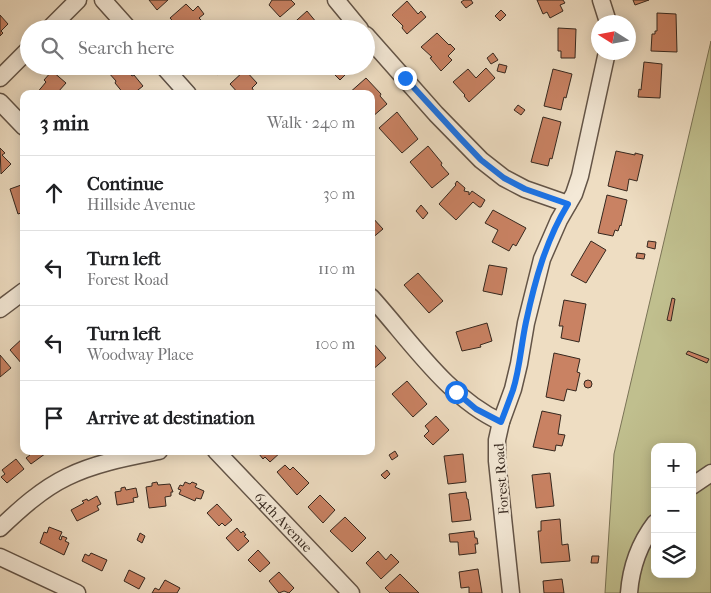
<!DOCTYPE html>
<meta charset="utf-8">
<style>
body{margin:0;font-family:"IM FELL French Canon",serif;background:#f6f6f6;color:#202124}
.controls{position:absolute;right:15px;bottom:15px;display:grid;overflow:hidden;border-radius:10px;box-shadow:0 2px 12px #0003}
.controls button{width:45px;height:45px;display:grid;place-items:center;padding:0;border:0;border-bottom:1px solid #e0e0e0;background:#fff;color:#202124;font:25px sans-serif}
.compass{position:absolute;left:591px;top:15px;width:45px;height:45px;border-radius:50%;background:#fff;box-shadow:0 2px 12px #0003;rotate:281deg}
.stop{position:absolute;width:15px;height:15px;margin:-11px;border:4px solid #1a73e8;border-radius:50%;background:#fff}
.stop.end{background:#1a73e8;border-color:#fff;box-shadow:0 1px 5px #0008}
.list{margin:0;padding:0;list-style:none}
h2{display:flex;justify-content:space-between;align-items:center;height:65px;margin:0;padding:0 20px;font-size:21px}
h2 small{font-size:16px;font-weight:400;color:#757577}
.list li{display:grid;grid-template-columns:32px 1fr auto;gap:15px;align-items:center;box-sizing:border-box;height:75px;padding:0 20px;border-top:1px solid #e0e0e0}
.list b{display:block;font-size:19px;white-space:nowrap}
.list p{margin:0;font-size:16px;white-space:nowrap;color:#757577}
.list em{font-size:16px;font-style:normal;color:#757577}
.icon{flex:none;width:28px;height:28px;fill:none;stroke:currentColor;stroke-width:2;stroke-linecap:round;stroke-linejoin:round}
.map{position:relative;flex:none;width:711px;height:593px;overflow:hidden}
.search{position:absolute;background:#fff;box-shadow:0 2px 12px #0003;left:20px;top:20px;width:355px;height:55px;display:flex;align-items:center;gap:12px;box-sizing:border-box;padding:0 18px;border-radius:28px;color:#757577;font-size:19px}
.panel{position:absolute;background:#fff;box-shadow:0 2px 12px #0003;left:20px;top:90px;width:355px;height:365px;border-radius:10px}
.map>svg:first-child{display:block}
.green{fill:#c0bf8e;stroke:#7a7356;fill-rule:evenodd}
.building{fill:#c98263;stroke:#35271e}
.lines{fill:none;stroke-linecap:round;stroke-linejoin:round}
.minor-casing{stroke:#635447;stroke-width:19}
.minor{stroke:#f4e9d7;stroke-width:16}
.route{stroke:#1a73e8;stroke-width:6}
.labels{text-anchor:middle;stroke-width:4.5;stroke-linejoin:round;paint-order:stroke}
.street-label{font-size:14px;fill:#35271e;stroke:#f4e9d7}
</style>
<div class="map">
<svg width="711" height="593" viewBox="0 0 711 593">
<rect width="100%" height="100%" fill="#eeddc2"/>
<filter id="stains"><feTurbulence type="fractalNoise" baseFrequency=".004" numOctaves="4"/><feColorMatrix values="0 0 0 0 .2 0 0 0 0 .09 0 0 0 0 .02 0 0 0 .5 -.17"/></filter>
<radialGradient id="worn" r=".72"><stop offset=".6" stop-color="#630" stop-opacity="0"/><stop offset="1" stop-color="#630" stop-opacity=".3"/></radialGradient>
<path class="green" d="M711 41V593H605L614 454ZM655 447H692V574H655Z"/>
<g class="building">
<path d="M149 0H168L157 10Z"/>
<path d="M272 0H291L295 4 280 17 269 5Z"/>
<path d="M464 0H471L473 3 466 8 461 2Z"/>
<path d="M537 0H563L565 3 560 5 563 11 550 18 547 12 543 14Z"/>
<path d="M633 0H649L635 5Z"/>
<path d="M407 1 418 14 421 11 426 17 407 34 402 28 403 26 392 15Z"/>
<path d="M186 4 193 11 198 6 204 14 199 18 204 23 197 29H180L170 18Z"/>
<path d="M501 10 506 15 500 21 495 16Z"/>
<path d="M307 11 322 29H289L288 28Z"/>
<path d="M657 13 676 14 677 52 651 51 652 34H655V31H657Z"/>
<path d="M0 15 8 24 1 31 3 33 0 36Z"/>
<path d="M558 28 576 29 575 58H561V51H558Z"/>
<path d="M437 33 449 45 450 44 455 49 448 56 452 60 441 71 430 58 432 57 421 47Z"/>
<path d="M493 53 498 60 491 64 487 58Z"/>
<path d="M644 62 662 64 660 98 638 97 639 89 641 90Z"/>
<path d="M499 64 507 66 505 73 497 71Z"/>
<path d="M115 66H124L132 76 134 75 143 86 133 94H124L115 83 116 81 108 72Z"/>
<path d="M210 66H227L217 75Z"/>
<path d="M323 66H354L340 80 328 68 326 70Z"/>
<path d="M486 68 495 78 469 102 464 96 465 95 453 82 468 69 476 78Z"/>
<path d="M553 69 572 74 566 98 564 97 561 110 544 106Z"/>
<path d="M245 70 257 83 252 88 256 94H239L230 84Z"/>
<path d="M52 71 66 83 58 92 61 94H36L46 82 44 80Z"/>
<path d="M366 78 381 94 380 96 387 104 371 118V94H348Z"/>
<path d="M518 105 525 110 521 115 514 110Z"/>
<path d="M397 112 418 139 402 153 379 128Z"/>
<path d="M543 117 561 122 552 159 550 158 548 166 531 162Z"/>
<path d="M428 146 442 163 441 165 449 174 432 188 410 162Z"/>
<path d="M0 148 5 153 2 155 11 164 1 174Z"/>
<path d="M616 151 635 155V153L643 155 637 181 629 179 627 191 608 186Z"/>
<path d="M457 181 465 188 464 191 469 192V195L472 191 485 200 481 207H479L473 202 456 220 439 204 456 185 455 184Z"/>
<path d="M24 184V212L18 214 10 189Z"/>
<path d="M607 195 627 200 621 226 620 225 618 231 615 230 613 236 598 233Z"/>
<path d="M421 205 428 213 423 219 416 211Z"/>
<path d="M493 210 526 228 516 246 513 244 509 251 492 242 498 230 485 223Z"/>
<path d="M371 216 383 229 371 239Z"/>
<path d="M591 241 606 250 586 283 571 275Z"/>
<path d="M648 241 656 242 655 249 647 247Z"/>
<path d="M637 253 645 254 644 259 636 258Z"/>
<path d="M489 265 507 268 502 295 483 291Z"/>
<path d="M418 273 443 301 429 313 404 285Z"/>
<path d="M672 298 675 299 671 321 667 320Z"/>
<path d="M564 300 586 304 579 342 561 338 563 326H559Z"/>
<path d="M487 323 492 341 480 345 481 347 462 351 456 332Z"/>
<path d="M24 337V363L22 364 10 350Z"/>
<path d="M373 343 386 358 371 371V344Z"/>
<path d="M688 351 709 359 707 363 686 354Z"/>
<path d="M554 353 580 359 577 372 580 373 576 391 567 389 564 401 546 397Z"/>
<path d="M0 355 11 368 0 377Z"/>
<circle cx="588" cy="384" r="4"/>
<path d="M407 381 427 404 413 417 392 394Z"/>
<path d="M542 411 561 415 558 434 565 435 562 446 556 445 555 451 533 447Z"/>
<path d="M436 416 449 430 433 445 424 436 429 431 425 426Z"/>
<path d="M28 451H49L31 464 26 458 30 455Z"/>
<path d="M259 451H282L270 462 265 457 263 459 259 454 260 453Z"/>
<path d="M395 451 398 456 392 460 389 455Z"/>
<path d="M463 454 466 482 448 484 444 456Z"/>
<path d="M16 459 24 469 7 483 1 477 5 474 2 470Z"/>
<path d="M285 465 290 470 293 467 309 483 297 495 277 472Z"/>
<path d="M387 470 390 474 385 479 381 475Z"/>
<path d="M550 473 554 506 536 508 532 475Z"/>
<path d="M157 482 158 485 170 484 173 492H171V496L165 497 166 506 149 508 146 487 152 486V483Z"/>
<path d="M185 482 190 484 192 482 197 484 195 487 204 491 201 499 196 498 195 501 179 494 181 490 178 489 180 485 183 486Z"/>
<path d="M125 487 126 490 136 488 138 497 133 498 134 502 117 505 115 492 121 491V488Z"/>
<path d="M466 492 467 499H468L471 520 452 522 449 494Z"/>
<path d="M320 495 335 510 323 523 308 507Z"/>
<path d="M97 496 101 504 97 506 99 510 77 521 71 510 84 503 82 501 87 499 88 501Z"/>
<path d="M217 504 232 520 225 526 222 523 219 526 207 513Z"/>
<path d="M345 517 366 538 352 552 330 531Z"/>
<path d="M560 519 562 545 568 544 570 561 541 563 538 531H541V521Z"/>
<path d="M49 527 62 532 59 539 61 540 62 536 67 538 65 541 69 543 64 555 40 543 44 532 47 533Z"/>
<path d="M237 528 241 533 243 531 246 535 244 536 249 541 238 551 226 538Z"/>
<path d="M474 531 475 538H477L478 544H475L476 553 459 555 458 542H450L449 534Z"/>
<path d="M140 533 145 536 142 543 137 540Z"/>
<path d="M258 550 270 563 260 572 248 560Z"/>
<path d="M378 551 386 560 391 554 399 562 381 579 366 563Z"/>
<path d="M91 553 107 560 102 571 82 561 85 554 89 556Z"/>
<path d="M592 556H599L598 563H591Z"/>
<path d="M478 569 482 593H469V587L461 588 459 572Z"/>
<path d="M129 570 145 578 139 589 124 581Z"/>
<path d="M279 572 294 588 289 593 284 591 279 593 269 581Z"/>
<path d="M400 574 419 593H390L385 588Z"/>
<path d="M562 579 564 593H544L543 581Z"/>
<path d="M165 580 180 588 177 593H152L155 588 159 590Z"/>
</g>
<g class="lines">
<defs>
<g id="minor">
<path d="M103 0 129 29"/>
<path d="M336 0 360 29"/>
<path d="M601 0 608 22"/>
<path d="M49 29 78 0"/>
<path d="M366 35 436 114 481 160 504 178 525 189 568 204"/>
<path d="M163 66 188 94"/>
<path d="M0 78 29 49"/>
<path d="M0 102 24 127"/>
<path d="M371 297C410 340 448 398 501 422"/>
<path d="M0 309 24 291"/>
<path id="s1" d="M216 451 351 593"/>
<path d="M692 486 711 473"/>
<path d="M0 528C20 509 42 489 67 477 95 463 129 457 159 451"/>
<path d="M0 557 77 593"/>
<path d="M511 593 497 461V440L501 422 513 389 519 364 526 323 542 259 559 220 574 194 580 176 607 52"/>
<path d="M629 593C631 567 639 544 655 523"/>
</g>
</defs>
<use href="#minor" class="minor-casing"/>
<use href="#minor" class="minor"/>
</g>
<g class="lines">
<path class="route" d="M405 78 461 139 481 160 504 178 525 189 568 204C546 240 535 280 526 322 521 345 520 368 513 390 509 401 505 412 501 422L476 409 456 392"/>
</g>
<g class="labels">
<g class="street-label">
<text transform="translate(501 479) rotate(-94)" y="5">Forest Road</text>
<text dy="5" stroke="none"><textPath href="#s1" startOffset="98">64th Avenue</textPath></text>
</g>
</g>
<rect width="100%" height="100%" filter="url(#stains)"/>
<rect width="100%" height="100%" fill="url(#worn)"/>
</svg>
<div class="controls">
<button>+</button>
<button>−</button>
<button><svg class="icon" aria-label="layers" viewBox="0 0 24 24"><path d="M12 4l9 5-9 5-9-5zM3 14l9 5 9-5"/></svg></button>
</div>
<svg class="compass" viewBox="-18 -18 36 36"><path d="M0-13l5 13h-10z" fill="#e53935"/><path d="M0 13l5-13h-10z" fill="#757577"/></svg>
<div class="stop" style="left:456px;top:392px"></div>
<div class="stop end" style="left:405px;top:78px"></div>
<div class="search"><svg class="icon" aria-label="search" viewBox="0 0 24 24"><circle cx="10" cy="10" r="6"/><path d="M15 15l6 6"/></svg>Search here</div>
<section class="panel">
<h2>3 min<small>Walk · 240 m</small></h2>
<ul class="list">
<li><svg class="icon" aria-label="ahead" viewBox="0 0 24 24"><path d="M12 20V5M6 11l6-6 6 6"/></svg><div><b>Continue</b><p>Hillside Avenue</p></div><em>30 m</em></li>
<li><svg class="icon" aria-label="left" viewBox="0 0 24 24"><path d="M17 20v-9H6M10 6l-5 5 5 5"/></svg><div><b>Turn left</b><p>Forest Road</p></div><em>110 m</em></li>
<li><svg class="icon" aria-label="left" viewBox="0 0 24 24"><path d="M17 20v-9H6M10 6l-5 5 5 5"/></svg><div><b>Turn left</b><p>Woodway Place</p></div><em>100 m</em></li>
<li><svg class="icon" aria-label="arrive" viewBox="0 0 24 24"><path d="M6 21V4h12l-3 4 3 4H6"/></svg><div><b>Arrive at destination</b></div></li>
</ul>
</section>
</div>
